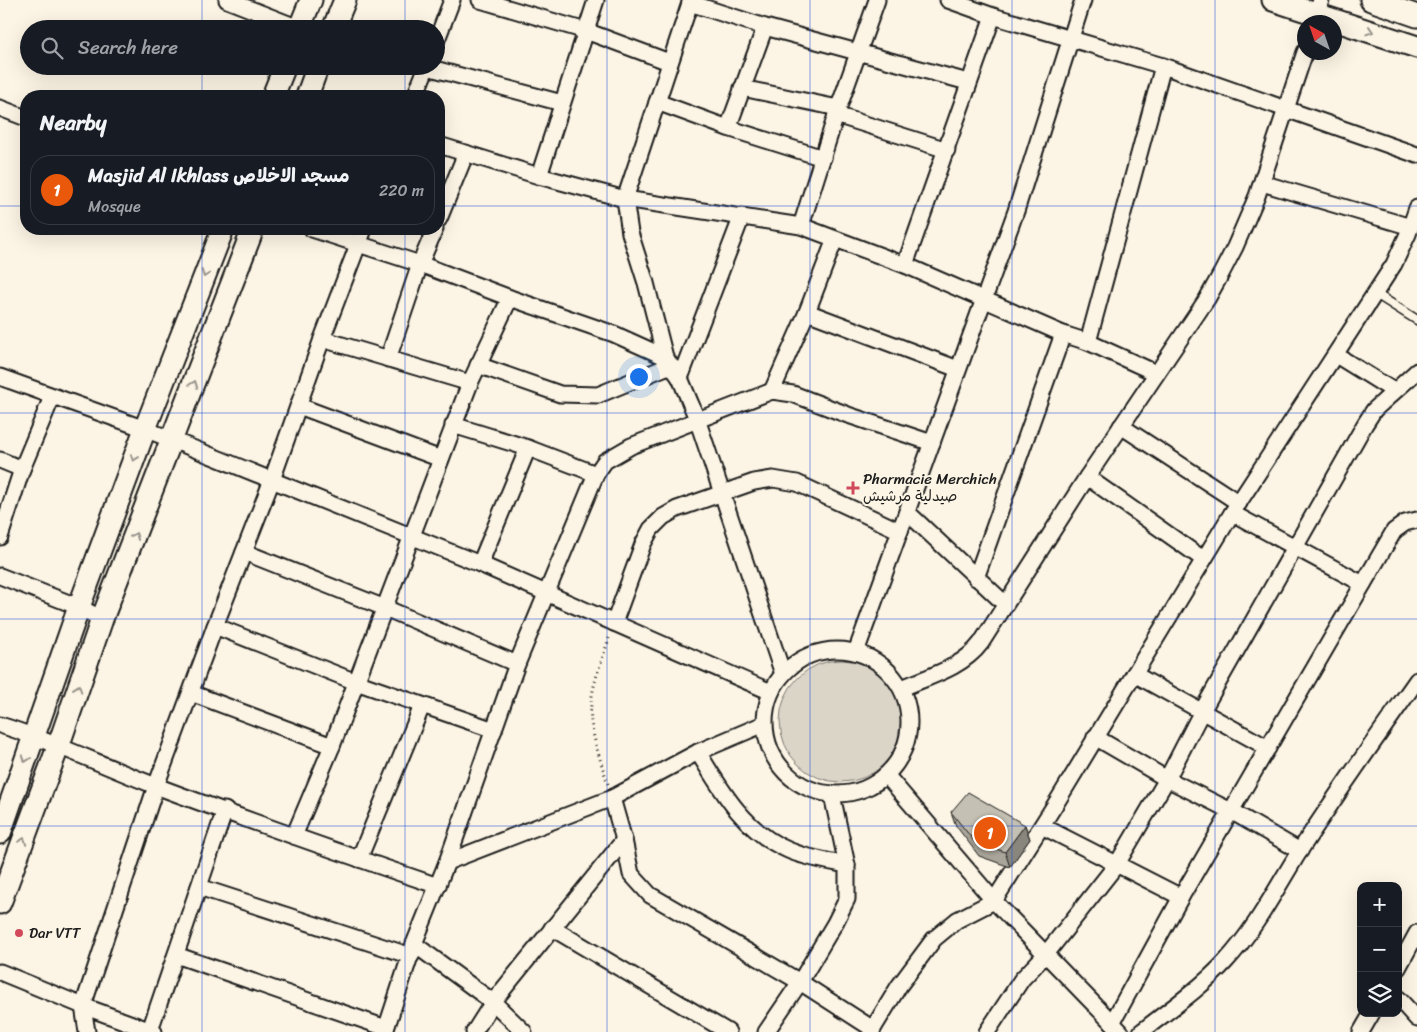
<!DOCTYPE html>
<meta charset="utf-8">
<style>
body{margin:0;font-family:Sriracha,"Playpen Sans Arabic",sans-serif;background:#242831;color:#f1f3f6}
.controls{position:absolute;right:15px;bottom:15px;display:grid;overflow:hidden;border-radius:10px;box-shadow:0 5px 20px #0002}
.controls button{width:45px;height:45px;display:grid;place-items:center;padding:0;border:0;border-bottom:1px solid #363941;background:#171b24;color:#f1f3f6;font:25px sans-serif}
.compass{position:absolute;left:1297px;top:15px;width:45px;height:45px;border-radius:50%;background:#171b24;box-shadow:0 5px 20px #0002;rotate:320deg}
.you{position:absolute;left:638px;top:376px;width:18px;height:18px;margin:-12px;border:4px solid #fff;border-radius:50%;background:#1a73e8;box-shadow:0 0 0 8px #1a73e833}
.badge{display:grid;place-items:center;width:32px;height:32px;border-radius:50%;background:#ea580c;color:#fff;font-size:16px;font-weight:700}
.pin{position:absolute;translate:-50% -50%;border:2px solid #fff;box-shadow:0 1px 5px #0006}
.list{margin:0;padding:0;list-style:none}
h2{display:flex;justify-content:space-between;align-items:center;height:65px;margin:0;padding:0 20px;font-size:21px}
h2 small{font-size:16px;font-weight:400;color:#9ea1a6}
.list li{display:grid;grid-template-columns:32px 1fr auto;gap:15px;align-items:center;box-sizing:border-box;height:70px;margin:0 10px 10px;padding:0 10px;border:1px solid #363941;border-radius:20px}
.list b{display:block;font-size:19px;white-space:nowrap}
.list p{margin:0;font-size:16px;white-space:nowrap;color:#9ea1a6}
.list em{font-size:16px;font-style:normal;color:#9ea1a6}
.icon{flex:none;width:28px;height:28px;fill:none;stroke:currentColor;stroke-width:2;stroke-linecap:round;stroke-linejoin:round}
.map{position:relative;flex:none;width:1417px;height:1032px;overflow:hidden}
.search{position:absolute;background:#171b24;box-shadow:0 5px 20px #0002;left:20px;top:20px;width:425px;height:55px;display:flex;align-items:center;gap:12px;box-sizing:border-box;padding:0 18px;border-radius:28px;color:#9ea1a6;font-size:19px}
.panel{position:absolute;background:#171b24;box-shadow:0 5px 20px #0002;left:20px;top:90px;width:425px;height:145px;border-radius:20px}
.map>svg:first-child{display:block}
.green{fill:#dbd5c8;stroke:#7c7872}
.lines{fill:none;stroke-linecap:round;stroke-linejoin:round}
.lane-casing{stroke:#1c1c1c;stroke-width:11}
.street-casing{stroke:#1c1c1c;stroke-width:19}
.secondary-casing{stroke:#1c1c1c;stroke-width:25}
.path{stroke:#1c1c1c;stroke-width:3;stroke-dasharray:1 4;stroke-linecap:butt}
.lane{stroke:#fcf5e5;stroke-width:8}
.street{stroke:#fcf5e5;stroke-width:15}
.secondary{stroke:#fcf5e5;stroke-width:21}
.wall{fill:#a9a59a;stroke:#1c1c1c}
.shaded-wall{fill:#89867d;stroke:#1c1c1c}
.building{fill:#c4c0b3;stroke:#1c1c1c}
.oneway{stroke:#97938b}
.grid{fill:none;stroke:#1d4ed8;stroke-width:1;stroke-opacity:0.55}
.poi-dot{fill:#d1495b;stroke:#fcf5e5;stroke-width:2}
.labels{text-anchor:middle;stroke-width:4;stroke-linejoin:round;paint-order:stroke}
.poi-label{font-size:15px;fill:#1c1c1c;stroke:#fcf5e5;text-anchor:start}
</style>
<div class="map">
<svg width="1417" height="1032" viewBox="0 0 1417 1032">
<rect width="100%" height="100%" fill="#fcf5e5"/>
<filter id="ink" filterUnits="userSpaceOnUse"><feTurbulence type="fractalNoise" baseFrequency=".02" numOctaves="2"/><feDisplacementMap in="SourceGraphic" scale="10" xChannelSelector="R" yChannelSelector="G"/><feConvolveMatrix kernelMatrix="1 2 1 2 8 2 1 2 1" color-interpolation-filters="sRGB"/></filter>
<g filter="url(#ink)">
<circle class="green" cx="841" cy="721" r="61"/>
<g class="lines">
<defs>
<path id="lane" d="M1376 294 1417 320"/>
<g id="street">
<path d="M227 0 299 28"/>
<path d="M480 0 586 31 669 62"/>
<path d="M691 0 625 199 630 233 646 283 665 357 680 378 697 419 783 674"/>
<path d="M948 0 993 16 1163 66 1417 155"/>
<path d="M690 3 765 27 968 82"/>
<path d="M1314 22 1321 0"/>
<path d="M436 42 452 0"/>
<path d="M427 67 562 103"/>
<path d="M742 88 838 108"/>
<path d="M415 96 427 66"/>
<path d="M657 102 728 128 823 158"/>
<path d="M0 108 26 118"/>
<path d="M836 115 947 150"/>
<path d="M728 128 765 27"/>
<path d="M439 145 539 176 625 199 801 226 905 265 1063 334 1088 342 1156 373"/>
<path d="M539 176 596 0"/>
<path d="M1262 183 1411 227"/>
<path d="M439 219 466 153"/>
<path d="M801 226 836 115 877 0"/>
<path d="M312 229 420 264 510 298 614 334 665 357"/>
<path d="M905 265 993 16"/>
<path d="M807 312 958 369"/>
<path d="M322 339 470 383"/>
<path d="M1088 342 1163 66"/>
<path d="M1336 355 1394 391"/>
<path d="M388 359 420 264 435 229"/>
<path d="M478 365 560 394 598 395 671 365"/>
<path d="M0 377 145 429 480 564 771 692"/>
<path d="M680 378 742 216"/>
<path d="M772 391 807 312 835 239"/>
<path d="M299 406 441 459"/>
<path d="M453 425 528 448 596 474"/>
<path d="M1121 426 1239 503"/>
<path d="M0 460 22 469"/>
<path d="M1087 477 1203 559"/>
<path d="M907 512 1005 604"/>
<path d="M1232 513 1363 584"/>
<path d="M0 537 22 469 52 397"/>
<path d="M244 552 385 608 517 664"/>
<path d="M480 564 528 448"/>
<path d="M0 576 79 607 102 619"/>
<path d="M976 578 1063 334"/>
<path d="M614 623 643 544 651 529 663 517 677 509 754 482 773 479 797 483 900 531"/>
<path d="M215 626 356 682 494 730"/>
<circle cx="837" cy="722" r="72"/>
<path d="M856 652 1016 211 1083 0"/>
<path d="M1134 674 1268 748"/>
<path d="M902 688C930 676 962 668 981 643L1087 477 1207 299 1221 274 1235 247 1257 196 1305 52"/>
<path d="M191 693 332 746"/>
<path d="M0 725C53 741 103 766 156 786 249 821 344 854 438 886"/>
<path d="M1095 737 1167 779 1231 811 1300 851"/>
<path d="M698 752C721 790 745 832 788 850 806 858 827 861 847 865"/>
<path d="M887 776 994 901 1121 1032"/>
<path d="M612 798 624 840 631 874 650 895 800 982 873 1029"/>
<path d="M1042 826 1181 897"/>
<path d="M294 836 332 746 470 383 510 298"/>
<path d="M359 859 422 706"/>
<path d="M447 862 612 798 698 752 764 724"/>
<path d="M199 887 411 956"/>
<path d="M552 928 728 1032"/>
<path d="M414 944 493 1002 524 1032"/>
<path d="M176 955 386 1028"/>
<path d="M1398 968 1417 933"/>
<path d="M0 972 83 1006 154 1032"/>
<path d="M1398 998 1417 1019"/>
<path d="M1112 1023 1181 897 1394 531 1405 523 1417 520"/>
<path d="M150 1030 225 810"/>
<path d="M87 1032 83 1006 156 786 215 626 272 480 322 339 364 229"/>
<path d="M385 1032 414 944 447 862 517 664 596 474 605 461 631 446 772 391 793 394 848 415 932 443"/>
<path d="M474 1032 493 1002 624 840"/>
<path d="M766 1032 800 982 835 923 847 899V865L832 795"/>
<path d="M871 1032 899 986 934 939 957 920 994 901 1058 800 1232 513 1394 264 1408 234 1417 208"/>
<path d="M987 1032 1022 979 1046 954 1117 864 1167 779 1202 711 1365 424 1374 410 1417 371"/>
<path d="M1141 1032C1169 1010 1201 988 1225 962 1255 930 1276 889 1299 852 1337 793 1377 737 1417 680"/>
<path d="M1361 1032 1372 1013"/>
</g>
<g id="secondary">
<path d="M1273 0 1417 47"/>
<path d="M1371 0 1417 16"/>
<path d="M299 29 311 0"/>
<path d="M333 29 345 0"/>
<path d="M273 96 285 66"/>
<path d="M307 96 318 66"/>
<path d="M0 833 79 607 145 429 223 229"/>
<path d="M0 903 58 747 102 619 253 229"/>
</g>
</defs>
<use href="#lane" class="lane-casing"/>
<use href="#street" class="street-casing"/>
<use href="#secondary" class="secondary-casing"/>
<path class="path" d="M608 784C601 763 594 742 591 721 588 693 601 664 609 638"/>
<use href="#lane" class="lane"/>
<use href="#street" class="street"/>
<use href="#secondary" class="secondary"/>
</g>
<path class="wall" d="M951 812 1025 825 1030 839 1010 867 979 856 956 826Z"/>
<path class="shaded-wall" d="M1025 825 1030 839 1010 867 1005 852Z"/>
<path class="building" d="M968 792 1025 825 1005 852 974 841 951 812Z"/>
<defs><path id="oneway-chevron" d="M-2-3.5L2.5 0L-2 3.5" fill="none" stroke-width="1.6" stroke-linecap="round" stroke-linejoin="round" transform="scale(1.25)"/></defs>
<g class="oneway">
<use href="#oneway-chevron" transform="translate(1370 31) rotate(18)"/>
<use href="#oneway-chevron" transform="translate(205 274) rotate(111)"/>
<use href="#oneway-chevron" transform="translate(194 384) rotate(-69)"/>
<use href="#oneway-chevron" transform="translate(134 458) rotate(110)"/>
<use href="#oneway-chevron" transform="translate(135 536) rotate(-68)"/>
<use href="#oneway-chevron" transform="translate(78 688) rotate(-71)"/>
<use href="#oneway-chevron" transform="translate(26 759) rotate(109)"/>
<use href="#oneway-chevron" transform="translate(23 841) rotate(-69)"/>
</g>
</g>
<path class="grid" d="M202 0V29M405 0V29M607 0V1032M810 0V1032M1012 0V1032M1215 0V1032M202 66V96M405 66V96M0 206H26M439 206H1417M202 229V1032M405 229V1032M0 413H1417M0 619H1417M0 826H1417"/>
<g class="poi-dot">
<path d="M850.5 480.5h5v5h5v5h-5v5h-5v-5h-5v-5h5z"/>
<circle cx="19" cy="933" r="5"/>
</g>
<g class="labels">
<g class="poi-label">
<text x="863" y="484">Pharmacie Merchich<tspan x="863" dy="17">صيدلية مرشيش</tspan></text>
<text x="29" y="938">Dar VTT</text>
</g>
</g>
</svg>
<div class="controls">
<button>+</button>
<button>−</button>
<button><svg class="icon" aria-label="layers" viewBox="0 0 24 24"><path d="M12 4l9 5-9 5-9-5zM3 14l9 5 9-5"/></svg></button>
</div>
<svg class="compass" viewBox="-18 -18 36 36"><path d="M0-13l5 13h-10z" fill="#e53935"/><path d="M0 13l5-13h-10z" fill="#9ea1a6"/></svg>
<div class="you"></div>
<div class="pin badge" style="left:990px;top:833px">1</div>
<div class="search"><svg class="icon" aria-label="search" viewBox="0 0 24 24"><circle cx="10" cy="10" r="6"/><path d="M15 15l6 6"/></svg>Search here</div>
<section class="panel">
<h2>Nearby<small></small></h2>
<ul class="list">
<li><span class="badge">1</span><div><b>Masjid Al Ikhlass مسجد الاخلاص</b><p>Mosque</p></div><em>220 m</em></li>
</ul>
</section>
</div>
